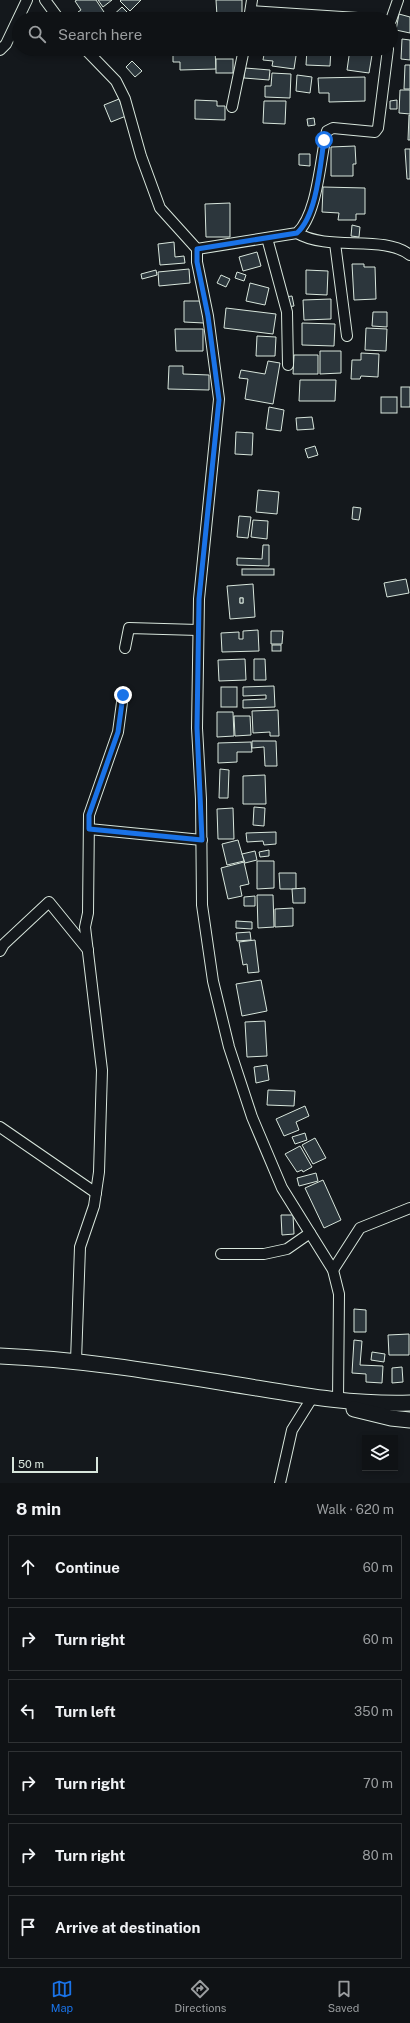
<!DOCTYPE html>
<meta charset="utf-8">
<style>
body{margin:0;font-family:"Public Sans",sans-serif;background:#181b1e;color:#f1f3f6}
.controls{position:absolute;right:12px;bottom:12px;display:grid;overflow:hidden;border-radius:0px;box-shadow:0 2px 6px #0003}
.controls button{width:36px;height:36px;display:grid;place-items:center;padding:0;border:0;border-bottom:1px solid #2f3234;background:#0f1215;color:#f1f3f6;font:20px sans-serif}
.scale{position:absolute;left:12px;bottom:10px;width:86px;box-sizing:border-box;padding-left:4px;border:2px solid #d8e6dc;border-top:0;font-size:11px;line-height:14px;white-space:nowrap;color:#d8e6dc;-webkit-text-stroke:3px #14181c;paint-order:stroke}
.stop{position:absolute;width:12px;height:12px;margin:-9px;border:3px solid #1a73e8;border-radius:50%;background:#fff}
.stop.end{background:#1a73e8;border-color:#fff;box-shadow:0 1px 4px #0008}
.list{margin:0;padding:0;list-style:none}
h2{display:flex;justify-content:space-between;align-items:center;height:52px;margin:0;padding:0 16px;font-size:17px}
h2 small{font-size:13px;font-weight:400;color:#9b9ea0}
.list li{display:grid;grid-template-columns:26px 1fr auto;gap:12px;align-items:center;box-sizing:border-box;height:64px;margin:0 8px 8px;padding:0 8px;border:1px solid #2f3234;border-radius:0px}
.list b{display:block;font-size:15px;white-space:nowrap}
.list em{font-size:13px;font-style:normal;color:#9b9ea0}
.icon{flex:none;width:22px;height:22px;fill:none;stroke:currentColor;stroke-width:2;stroke-linecap:round;stroke-linejoin:round}
.map{position:relative;flex:none;width:410px;height:1483px;overflow:hidden}
.search{position:absolute;background:#0f1215;box-shadow:0 2px 6px #0003;left:12px;right:12px;top:12px;height:44px;display:flex;align-items:center;gap:10px;box-sizing:border-box;padding:0 14px;border-radius:22px;color:#9b9ea0;font-size:15px}
.sheet{height:484px;background:#0f1215}
nav{display:flex;justify-content:space-around;align-items:center;box-sizing:border-box;height:56px;border-top:1px solid #2f3234;background:#0f1215;font-size:11px;color:#9b9ea0}
nav a{display:grid;justify-items:center;gap:2px}
nav .on{color:#1a73e8}
.map>svg:first-child{display:block}
.building{fill:#2c363c;stroke:#d8e6dc;fill-rule:evenodd}
.lines{fill:none;stroke-linecap:round;stroke-linejoin:round}
.street-casing{stroke:#d8e6dc;stroke-width:12}
.secondary-casing{stroke:#d8e6dc;stroke-width:17}
.street{stroke:#14181c;stroke-width:10}
.secondary{stroke:#14181c;stroke-width:15}
.route{stroke:#1a73e8;stroke-width:5}
</style>
<div class="map">
<svg width="410" height="1483" viewBox="0 0 410 1483">
<rect width="100%" height="100%" fill="#14181c"/>
<g class="building">
<path d="M77 0H96L104 12 92 19H82L78 12 81 10 75 1Z"/>
<path d="M98 0H112L103 7Z"/>
<path d="M121 0H141L130 11 120 1Z"/>
<path d="M216 0H242V15L217 16Z"/>
<path d="M122 7 134 19H109Z"/>
<path d="M203 13V19H179L178 15Z"/>
<path d="M399 14 410 17V33L396 30Z"/>
<rect x="164" y="17" width="11" height="2"/>
<path d="M402 39 410 40V60L401 59Z"/>
<path d="M188 49H209L188 50Z"/>
<path d="M265 49H297L294 69 272 66 273 61 263 60Z"/>
<path d="M307 49H331L330 66 306 65Z"/>
<path d="M350 49H373L369 73 347 70Z"/>
<path d="M215 50 216 69 180 70V62H173V51Z"/>
<rect x="216" y="59" width="17" height="14"/>
<path d="M132 61 142 71 135 77 126 67Z"/>
<path d="M405 65H410V89H404Z"/>
<path d="M245 68 270 70 269 80 244 78Z"/>
<path d="M272 73 291 74 290 98 265 97V86H271Z"/>
<path d="M297 75 312 77 310 93 296 91Z"/>
<path d="M365 77V101L329 102V93H319L318 78Z"/>
<path d="M400 90H410V114L399 113Z"/>
<path d="M119 99 126 116 111 122 104 105Z"/>
<path d="M195 100 217 101V106H225V120L195 119Z"/>
<path d="M397 100V109H390V101Z"/>
<path d="M264 101H286L285 124 263 123Z"/>
<path d="M409 115H410V140H408Z"/>
<path d="M314 118 315 125 308 126 307 119Z"/>
<path d="M355 146 356 164H353V176H331V147Z"/>
<path d="M405 149H410V179H407Z"/>
<path d="M299 154H310V166L299 165Z"/>
<path d="M323 187 365 188V214H356V220H338L339 213 322 212Z"/>
<path d="M230 203V237H206L205 204Z"/>
<path d="M352 225 360 227 359 237 351 236Z"/>
<path d="M174 242 175 257 184 256 185 263 160 265 158 244Z"/>
<path d="M257 252 261 266 243 271 239 257Z"/>
<path d="M352 264H364V267H375L376 299 354 300Z"/>
<path d="M189 269 190 283 159 286 158 272Z"/>
<path d="M156 270 157 275 142 279 141 274Z"/>
<path d="M306 270 328 271 327 295 306 294Z"/>
<path d="M237 272 246 275 244 281 235 278Z"/>
<path d="M221 275 230 279 226 287 217 283Z"/>
<path d="M250 283 269 288 265 305 246 301Z"/>
<path d="M292 296 294 306 286 307 285 297Z"/>
<path d="M331 299V319L304 320 303 300Z"/>
<path d="M184 301H205L204 323 184 322Z"/>
<path d="M226 308 276 314 273 334 224 328Z"/>
<path d="M373 312H387V327L372 326Z"/>
<path d="M302 323 335 324 334 346 302 345Z"/>
<path d="M366 328 387 329 386 351 365 350Z"/>
<path d="M175 329H203V351H176Z"/>
<path d="M257 336 276 337 275 356H256Z"/>
<path d="M320 351H341V373L320 374Z"/>
<path d="M361 353 379 354 378 377 361 376 360 379H351L352 360H361Z"/>
<path d="M294 355H318V374H293Z"/>
<path d="M268 361 280 363 273 404 245 399 248 379 239 378 241 370 265 374Z"/>
<path d="M169 366H183V374L209 375V390L168 389Z"/>
<path d="M300 380H336L335 401H299Z"/>
<rect x="401" y="387" width="9" height="20"/>
<rect x="381" y="397" width="16" height="16"/>
<path d="M269 407 284 410 281 431 266 429Z"/>
<path d="M312 417 314 429 297 430 296 418Z"/>
<path d="M236 432 253 433 252 455 235 454Z"/>
<path d="M315 446 318 455 308 458 305 449Z"/>
<path d="M258 490 279 492 277 514 256 512Z"/>
<path d="M353 507 361 508 359 520 352 519Z"/>
<path d="M239 516 251 517 248 538 237 537Z"/>
<path d="M253 520 268 521 267 539 251 537Z"/>
<path d="M263 545H269V566L237 565V558L262 559Z"/>
<rect x="242" y="569" width="32" height="6"/>
<path d="M406 579 409 593 387 597 384 583Z"/>
<path d="M253 584 255 617 230 619 227 586ZM240 598H243V603H240Z"/>
<rect x="240" y="598" width="3" height="5"/>
<path d="M258 630 259 651 222 652 221 633 239 632V639H243V631Z"/>
<path d="M271 631H283L282 644H271Z"/>
<rect x="272" y="645" width="9" height="6"/>
<path d="M245 659 246 680 219 681 218 660Z"/>
<path d="M254 659H265L266 680H254Z"/>
<path d="M274 686 275 707 243 708V700L266 699V695L243 696V687Z"/>
<rect x="221" y="687" width="16" height="20"/>
<path d="M278 710 279 736H270V732L253 733 252 711Z"/>
<path d="M217 712H233L234 736 217 737Z"/>
<path d="M234 716H250L251 735 235 736Z"/>
<path d="M252 741H276L277 766H265L264 747 252 748Z"/>
<path d="M251 742 252 752H237V762L218 763V743Z"/>
<path d="M220 769 229 770 228 798H219Z"/>
<path d="M265 775 266 804H243V776Z"/>
<path d="M254 807 265 808 264 826 253 825Z"/>
<path d="M233 808 234 839H218L217 809Z"/>
<path d="M276 832V844L264 845 263 841 247 842 246 833Z"/>
<path d="M238 840 244 861 227 865 222 844Z"/>
<path d="M269 850V856L260 857 259 852Z"/>
<path d="M255 851 257 860 245 863 242 854Z"/>
<path d="M257 861H274V888L257 889Z"/>
<path d="M244 862 249 884 240 886 242 896 228 899 221 868Z"/>
<path d="M279 873H296V889H280Z"/>
<path d="M305 888V903H293L292 889Z"/>
<path d="M257 895H273L274 927 258 928Z"/>
<path d="M255 896V906H244V897Z"/>
<path d="M293 908V926L275 927V909Z"/>
<path d="M236 921 252 922V929L236 928Z"/>
<path d="M250 932 251 940 237 941 236 933Z"/>
<path d="M255 940 259 972 248 973 247 964 243 965 239 942Z"/>
<path d="M261 980 267 1011 242 1016 236 984Z"/>
<path d="M265 1021 267 1056 247 1057 245 1022Z"/>
<path d="M267 1065 269 1080 256 1083 254 1067Z"/>
<path d="M268 1090 295 1091 294 1106 267 1105Z"/>
<path d="M305 1106 309 1116 296 1122 299 1130 284 1136 276 1119Z"/>
<path d="M305 1133 307 1140 295 1144 292 1137Z"/>
<path d="M315 1138 326 1158 313 1164 302 1145Z"/>
<path d="M300 1146 312 1167 303 1172 302 1170 297 1172 285 1154Z"/>
<path d="M316 1173 318 1181 299 1186 297 1178Z"/>
<path d="M323 1180 341 1220 324 1228 305 1188Z"/>
<path d="M281 1215H293L294 1234 282 1235Z"/>
<path d="M354 1309 366 1310V1332H354Z"/>
<path d="M409 1334V1355H389L388 1335Z"/>
<path d="M354 1340 362 1341 360 1365 383 1366 382 1383 366 1382V1374L352 1373Z"/>
<path d="M372 1352 385 1354 384 1362 371 1360Z"/>
<path d="M402 1367 403 1382 392 1383V1368Z"/>
</g>
<g class="lines">
<defs>
<g id="street">
<path d="M45 0 59 19"/>
<path d="M251 11 373 19"/>
<path d="M249 19 252 0"/>
<path d="M391 20 398 0"/>
<path d="M85 49 116 81 125 99 141 156 160 208 197 249V262L208 316 219 399 199 599 197 728 201 799 202 905 213 981 229 1047 252 1117 282 1188 333 1270 339 1294 338 1400"/>
<path d="M0 50 6 44 27 0"/>
<path d="M232 107 244 49"/>
<path d="M297 233C329 252 383 234 410 255"/>
<path d="M267 238 287 312 288 365"/>
<path d="M335 243 347 336"/>
<path d="M197 249 297 233C318 214 320 158 327 131L333 128 375 132 378 128 388 49"/>
<path d="M125 648 129 628 198 630"/>
<path d="M89 829 202 840"/>
<path d="M0 951 4 944 49 902 88 950"/>
<path d="M0 1127 96 1193"/>
<path d="M221 1254H264L287 1249 310 1233"/>
<path d="M333 1270 360 1228 410 1208"/>
<path d="M76 1361 80 1247 94 1206 99 1172 102 1070 85 927 88 913 89 815 118 732 123 695"/>
<path d="M280 1483 292 1430 312 1398"/>
</g>
<g id="secondary">
<path d="M0 1356C76 1359 151 1371 226 1383 289 1393 345 1405 410 1403"/>
<path d="M354 1409 391 1418 410 1420"/>
</g>
</defs>
<use href="#street" class="street-casing"/>
<use href="#secondary" class="secondary-casing"/>
<use href="#street" class="street"/>
<use href="#secondary" class="secondary"/>
</g>
<g class="lines">
<path class="route" d="M123 695 118 732 89 815V829L202 840 197 728 199 599 219 400 208 316 197 262V249L297 233C317 215 320 166 324 140"/>
</g>
</svg>
<div class="controls">
<button><svg class="icon" aria-label="layers" viewBox="0 0 24 24"><path d="M12 4l9 5-9 5-9-5zM3 14l9 5 9-5"/></svg></button>
</div>
<div class="scale">50 m</div>
<div class="stop" style="left:324px;top:140px"></div>
<div class="stop end" style="left:123px;top:695px"></div>
<div class="search"><svg class="icon" aria-label="search" viewBox="0 0 24 24"><circle cx="10" cy="10" r="6"/><path d="M15 15l6 6"/></svg>Search here</div>
</div>
<section class="sheet">
<h2>8 min<small>Walk · 620 m</small></h2>
<ul class="list">
<li><svg class="icon" aria-label="ahead" viewBox="0 0 24 24"><path d="M12 20V5M6 11l6-6 6 6"/></svg><div><b>Continue</b></div><em>60 m</em></li>
<li><svg class="icon" aria-label="right" viewBox="0 0 24 24"><path d="M7 20v-9h11M14 6l5 5-5 5"/></svg><div><b>Turn right</b></div><em>60 m</em></li>
<li><svg class="icon" aria-label="left" viewBox="0 0 24 24"><path d="M17 20v-9H6M10 6l-5 5 5 5"/></svg><div><b>Turn left</b></div><em>350 m</em></li>
<li><svg class="icon" aria-label="right" viewBox="0 0 24 24"><path d="M7 20v-9h11M14 6l5 5-5 5"/></svg><div><b>Turn right</b></div><em>70 m</em></li>
<li><svg class="icon" aria-label="right" viewBox="0 0 24 24"><path d="M7 20v-9h11M14 6l5 5-5 5"/></svg><div><b>Turn right</b></div><em>80 m</em></li>
<li><svg class="icon" aria-label="arrive" viewBox="0 0 24 24"><path d="M6 21V4h12l-3 4 3 4H6"/></svg><div><b>Arrive at destination</b></div></li>
</ul>
</section>
<nav>
<a class="on"><svg class="icon" aria-label="map" viewBox="0 0 24 24"><path d="M3 6l6-2 6 2 6-2v14l-6 2-6-2-6 2zM9 4v14M15 6v14"/></svg>Map</a>
<a><svg class="icon" aria-label="directions" viewBox="0 0 24 24"><path d="M12 3l9 9-9 9-9-9zM9 14v-3h6M13 9l2 2-2 2"/></svg>Directions</a>
<a><svg class="icon" aria-label="saved" viewBox="0 0 24 24"><path d="M7 4h10v16l-5-4-5 4z"/></svg>Saved</a>
</nav>
